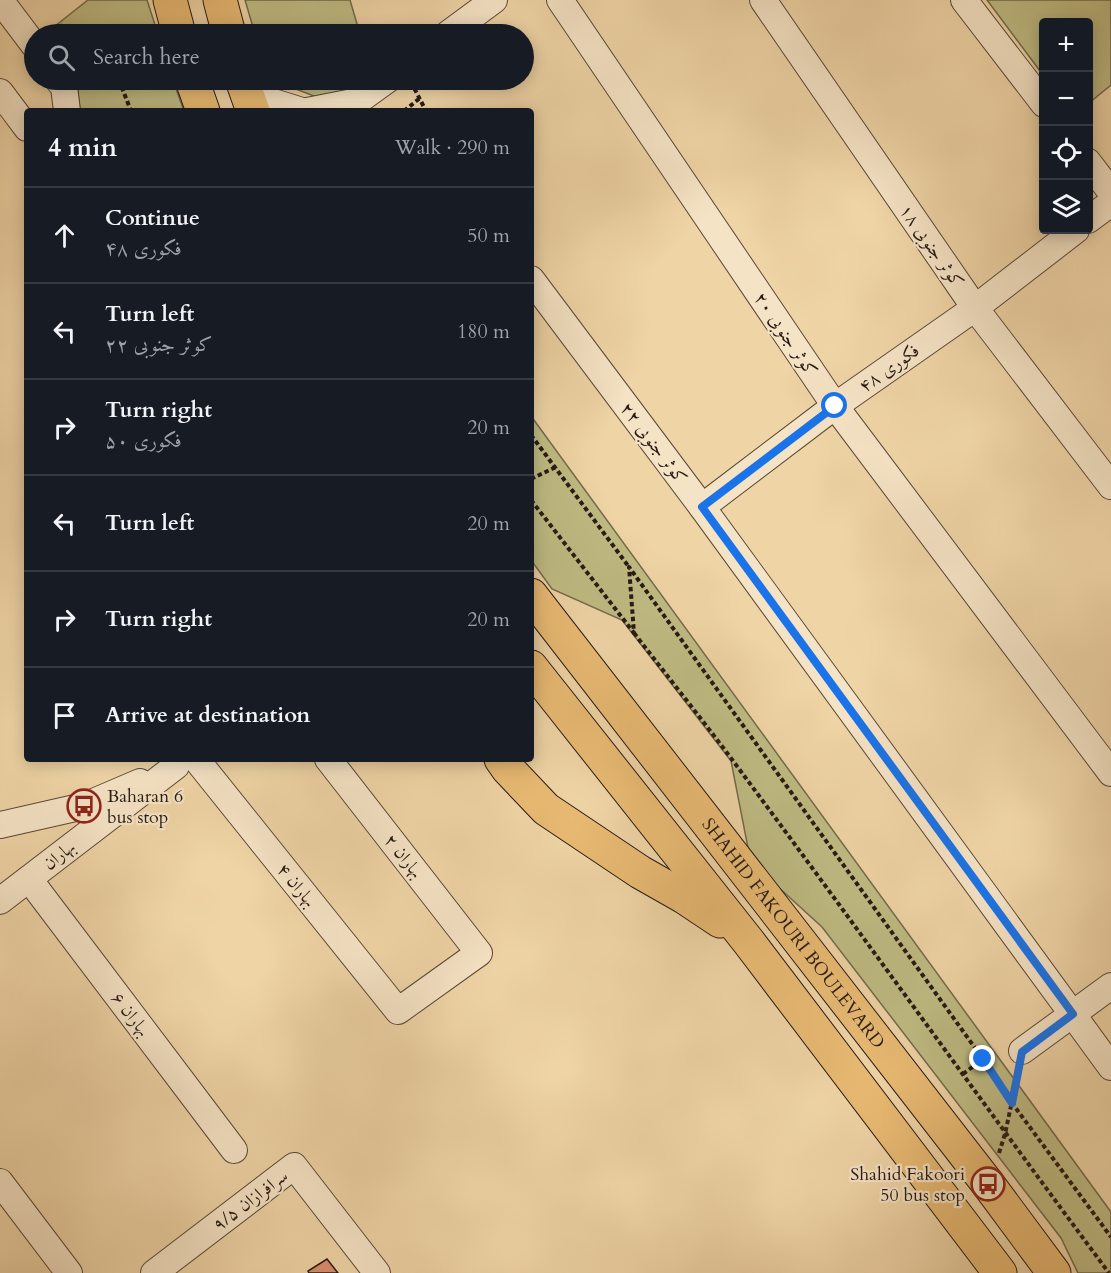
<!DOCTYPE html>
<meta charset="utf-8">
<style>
body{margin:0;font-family:Cardo,Amiri,serif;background:#242831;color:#f1f3f6}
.controls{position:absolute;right:18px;top:18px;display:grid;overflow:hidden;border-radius:6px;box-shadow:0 3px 15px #0003}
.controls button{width:54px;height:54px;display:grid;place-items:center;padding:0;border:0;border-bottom:2px solid #363941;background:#171b24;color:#f1f3f6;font:30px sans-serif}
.stop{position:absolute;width:18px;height:18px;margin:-14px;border:4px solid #1a73e8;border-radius:50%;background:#fff}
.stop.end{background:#1a73e8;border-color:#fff;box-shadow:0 2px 6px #0008}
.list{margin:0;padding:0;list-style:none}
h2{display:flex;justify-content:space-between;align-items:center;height:78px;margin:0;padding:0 24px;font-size:26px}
h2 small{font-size:20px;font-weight:400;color:#9ea1a6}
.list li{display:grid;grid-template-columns:39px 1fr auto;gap:18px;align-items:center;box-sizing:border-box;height:96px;padding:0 24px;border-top:2px solid #363941}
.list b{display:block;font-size:22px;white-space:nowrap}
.list p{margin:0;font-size:20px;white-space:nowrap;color:#9ea1a6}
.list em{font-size:20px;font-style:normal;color:#9ea1a6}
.icon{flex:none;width:33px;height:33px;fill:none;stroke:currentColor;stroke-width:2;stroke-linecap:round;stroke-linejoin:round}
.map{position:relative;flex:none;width:1111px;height:1273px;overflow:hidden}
.search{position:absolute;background:#171b24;box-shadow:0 3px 15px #0003;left:24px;top:24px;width:510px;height:66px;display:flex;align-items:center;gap:15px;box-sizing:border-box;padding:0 21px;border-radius:33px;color:#9ea1a6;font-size:22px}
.panel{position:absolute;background:#171b24;box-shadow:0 3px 15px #0003;left:24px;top:108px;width:510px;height:654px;border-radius:6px}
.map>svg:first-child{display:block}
.green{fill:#bfbb83;stroke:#726a4c;stroke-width:1.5}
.building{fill:#d98f6e;stroke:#261a15;stroke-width:1.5}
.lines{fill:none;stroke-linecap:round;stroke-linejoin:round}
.minor-casing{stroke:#584839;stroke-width:28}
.major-casing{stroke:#261a15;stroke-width:35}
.path{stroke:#261a15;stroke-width:4;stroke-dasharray:4.5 3;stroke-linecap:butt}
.minor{stroke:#f5e3c5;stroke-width:26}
.major{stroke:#e8ba73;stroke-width:33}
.route{stroke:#1a73e8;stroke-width:8}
.labels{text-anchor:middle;stroke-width:4.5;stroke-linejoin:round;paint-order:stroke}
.street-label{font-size:18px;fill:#261a15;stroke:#f5e3c5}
.poi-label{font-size:18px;fill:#261a15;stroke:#f5e3c5;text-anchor:start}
</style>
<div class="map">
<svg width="1111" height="1273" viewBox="0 0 1111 1273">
<rect width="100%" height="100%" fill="#efd4a6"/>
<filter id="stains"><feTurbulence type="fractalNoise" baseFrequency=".00333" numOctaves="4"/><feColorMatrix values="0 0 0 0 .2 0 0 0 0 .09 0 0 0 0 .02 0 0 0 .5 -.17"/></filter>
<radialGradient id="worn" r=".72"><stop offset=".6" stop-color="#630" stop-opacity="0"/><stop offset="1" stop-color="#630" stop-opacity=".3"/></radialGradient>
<g class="green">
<path d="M88 0H147L158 34H45Z"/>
<path d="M245 0H350L360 34H255Z"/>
<path d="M987 0H1111V85L1089 103 1088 22H1044L1043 75Z"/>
<path d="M77 80H173L184 111H80Z"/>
<path d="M273 80H361L329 102Z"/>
<path d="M531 416 1111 1212V1273H1078L1061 1238 822 927 776 885 748 848 731 761 622 620 552 589 531 560Z"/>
</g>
<path class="building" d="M327 1259 338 1273H309L308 1271Z"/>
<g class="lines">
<defs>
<g id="minor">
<path d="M0 0 34 45"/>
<path d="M560 0 835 406 1111 773"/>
<path d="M763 0 975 308 1111 486"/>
<path d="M964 0 1044 104"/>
<path d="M448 34 494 0"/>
<path d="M58 80 64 87 67 111"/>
<path d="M248 80 267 100 302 111"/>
<path d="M0 92 27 128"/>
<path d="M307 111 358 101 387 80"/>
<path d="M1088 162 1111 192"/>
<path d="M1088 220 1111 203"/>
<path d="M531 279 702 507 1111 1067"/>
<path d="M702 507 835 406 975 308 1076 230"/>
<path d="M196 759 398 1011 479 953 328 759"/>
<path d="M0 825 84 806 140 782"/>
<path d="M29 879 234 1150"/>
<path d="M0 901 176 766"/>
<path d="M1022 1051 1111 986"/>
<path d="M0 1182 69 1273"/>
<path d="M154 1273 294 1166 377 1273"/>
</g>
<g id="major">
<path d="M170 0 179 34"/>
<path d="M220 0 229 34"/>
<path d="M192 80 203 111"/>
<path d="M242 80 253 111"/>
<path id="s1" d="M531 595 988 1184 1054 1273"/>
<path d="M531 667 748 941 1000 1273"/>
<path d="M501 759 508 769 546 809 640 872 684 897 720 921"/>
</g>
</defs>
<use href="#minor" class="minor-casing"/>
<use href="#major" class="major-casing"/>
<g class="path">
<path d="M52 31 63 25 73 34"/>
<path d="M119 80 131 111"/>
<path d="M411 82 426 111"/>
<path d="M404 111 420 98"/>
<path d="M531 435 629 567"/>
<path d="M531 479 556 467"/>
<path d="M531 500 634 633 629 567 983 1059 1012 1103 1111 1237"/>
<path d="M634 633C671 681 709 728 745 777 867 941 986 1108 1109 1273"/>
<path d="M963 1074 983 1059"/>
<path d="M999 1153 1005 1134 1018 1073"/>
</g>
<use href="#minor" class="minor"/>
<use href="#major" class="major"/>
</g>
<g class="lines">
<path class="route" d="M835 406 702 507 1073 1014 1022 1052 1012 1103 983 1059"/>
</g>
<defs>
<symbol id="bus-ring" viewBox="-11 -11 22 22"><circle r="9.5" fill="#f5e3c5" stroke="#8f2418" stroke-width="1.5"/><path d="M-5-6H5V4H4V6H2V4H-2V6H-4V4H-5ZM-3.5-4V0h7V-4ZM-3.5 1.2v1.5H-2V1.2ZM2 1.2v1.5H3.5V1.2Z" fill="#8f2418"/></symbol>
</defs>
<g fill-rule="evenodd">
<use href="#bus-ring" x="65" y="787" width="38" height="38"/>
<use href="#bus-ring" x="969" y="1165" width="38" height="38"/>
</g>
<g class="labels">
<g class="street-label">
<text transform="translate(932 246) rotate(55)" y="6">کوثر جنوبی ۱۸</text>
<text transform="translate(786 334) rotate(56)" y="6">کوثر جنوبی ۲۰</text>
<text transform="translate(889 368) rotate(-35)" y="6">فکوری ۴۸</text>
<text transform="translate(654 443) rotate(53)" y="6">کوثر جنوبی ۲۲</text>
<text transform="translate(59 855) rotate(-38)" y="6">بهاران</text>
<text transform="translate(404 856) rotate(52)" y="6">بهاران ۲</text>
<text transform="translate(297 885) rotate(51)" y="6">بهاران ۴</text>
<text dy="6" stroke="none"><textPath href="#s1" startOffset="428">SHAHID FAKOURI BOULEVARD</textPath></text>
<text transform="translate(131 1014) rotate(53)" y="6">بهاران ۶</text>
<text transform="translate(250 1200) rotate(-37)" y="6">سرافرازان ۹/۵</text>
</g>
<g class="poi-label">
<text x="107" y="802">Baharan 6<tspan x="107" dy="21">bus stop</tspan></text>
<text x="965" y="1180" text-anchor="end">Shahid Fakoori<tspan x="965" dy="21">50 bus stop</tspan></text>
</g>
</g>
<rect width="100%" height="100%" filter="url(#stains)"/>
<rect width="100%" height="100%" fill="url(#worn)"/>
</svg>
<div class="controls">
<button>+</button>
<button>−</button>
<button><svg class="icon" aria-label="locate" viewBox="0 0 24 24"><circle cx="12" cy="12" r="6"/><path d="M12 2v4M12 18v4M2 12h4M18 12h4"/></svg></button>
<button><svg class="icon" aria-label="layers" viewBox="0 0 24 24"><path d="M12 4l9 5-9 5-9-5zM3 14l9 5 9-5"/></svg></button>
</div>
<div class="stop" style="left:835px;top:406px"></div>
<div class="stop end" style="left:983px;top:1059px"></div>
<div class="search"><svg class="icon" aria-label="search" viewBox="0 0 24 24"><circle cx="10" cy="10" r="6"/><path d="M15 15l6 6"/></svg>Search here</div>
<section class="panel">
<h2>4 min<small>Walk · 290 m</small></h2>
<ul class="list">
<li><svg class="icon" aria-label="ahead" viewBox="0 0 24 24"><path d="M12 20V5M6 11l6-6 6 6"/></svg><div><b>Continue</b><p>فکوری ۴۸</p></div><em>50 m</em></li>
<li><svg class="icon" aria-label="left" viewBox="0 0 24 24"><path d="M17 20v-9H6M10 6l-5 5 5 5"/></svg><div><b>Turn left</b><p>کوثر جنوبی ۲۲</p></div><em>180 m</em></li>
<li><svg class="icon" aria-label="right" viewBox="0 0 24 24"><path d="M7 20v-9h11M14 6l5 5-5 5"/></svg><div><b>Turn right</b><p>فکوری ۵۰</p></div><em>20 m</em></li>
<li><svg class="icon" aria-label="left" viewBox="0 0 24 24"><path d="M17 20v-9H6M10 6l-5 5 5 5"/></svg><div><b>Turn left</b></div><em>20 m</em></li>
<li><svg class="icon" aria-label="right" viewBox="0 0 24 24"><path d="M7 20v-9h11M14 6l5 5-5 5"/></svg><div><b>Turn right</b></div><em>20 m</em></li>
<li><svg class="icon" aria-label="arrive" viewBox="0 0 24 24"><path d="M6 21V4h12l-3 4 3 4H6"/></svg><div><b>Arrive at destination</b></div></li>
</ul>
</section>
</div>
